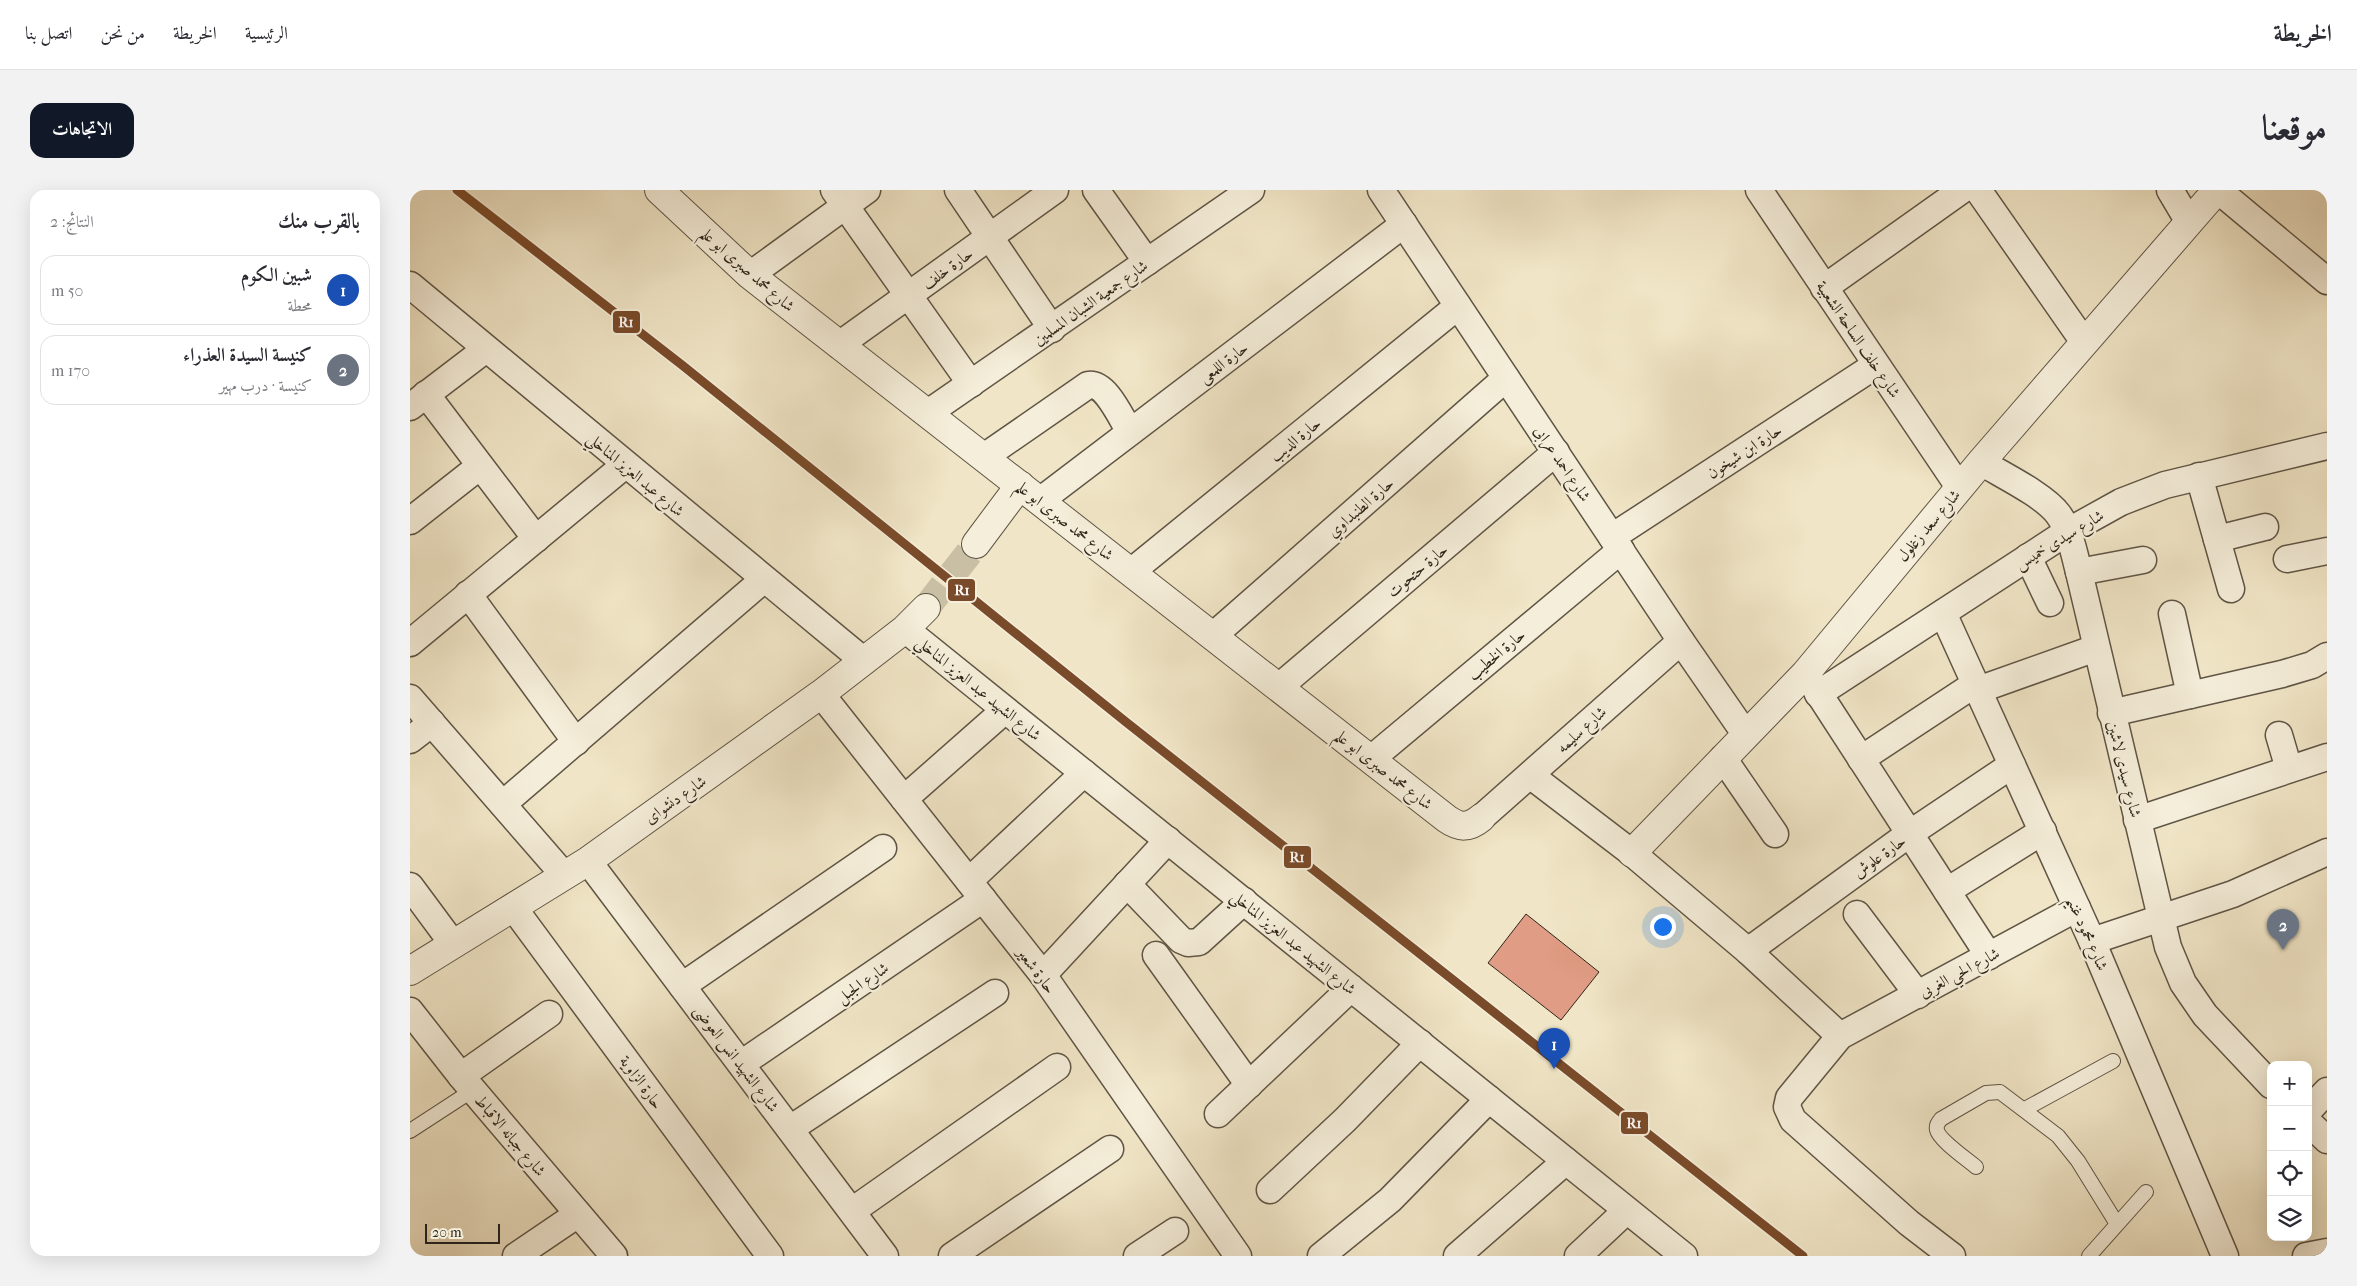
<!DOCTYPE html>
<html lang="ar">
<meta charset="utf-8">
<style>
body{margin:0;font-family:"IM FELL French Canon",Amiri,serif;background:#f2f2f3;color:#2b2b33;direction:rtl}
.controls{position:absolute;right:15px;bottom:15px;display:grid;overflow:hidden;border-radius:10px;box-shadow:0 5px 20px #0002}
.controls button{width:45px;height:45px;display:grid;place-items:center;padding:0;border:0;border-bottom:1px solid #e1e1e2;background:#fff;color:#2b2b33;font:25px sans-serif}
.scale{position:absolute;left:15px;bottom:12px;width:75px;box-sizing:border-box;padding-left:5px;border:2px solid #2f251a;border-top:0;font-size:14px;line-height:18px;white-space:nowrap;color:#2f251a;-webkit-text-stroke:4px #f5eeda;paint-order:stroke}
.you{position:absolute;left:1252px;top:736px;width:18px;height:18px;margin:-12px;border:4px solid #fff;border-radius:50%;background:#1a73e8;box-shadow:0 0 0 8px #1a73e833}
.badge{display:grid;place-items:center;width:32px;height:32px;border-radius:50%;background:#111827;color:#fff;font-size:16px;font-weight:700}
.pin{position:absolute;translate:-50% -41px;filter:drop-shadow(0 1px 2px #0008)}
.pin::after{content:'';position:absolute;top:26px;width:18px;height:15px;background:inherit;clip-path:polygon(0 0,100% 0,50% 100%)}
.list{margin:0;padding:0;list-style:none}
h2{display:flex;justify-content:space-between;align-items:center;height:65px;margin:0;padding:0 20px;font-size:21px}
h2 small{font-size:16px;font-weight:400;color:#7c7c81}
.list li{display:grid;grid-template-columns:32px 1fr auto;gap:15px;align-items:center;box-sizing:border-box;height:70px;margin:0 10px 10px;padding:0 10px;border:1px solid #e1e1e2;border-radius:15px}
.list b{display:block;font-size:19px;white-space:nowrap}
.list p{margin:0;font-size:16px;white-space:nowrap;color:#7c7c81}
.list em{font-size:16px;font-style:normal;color:#7c7c81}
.icon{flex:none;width:28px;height:28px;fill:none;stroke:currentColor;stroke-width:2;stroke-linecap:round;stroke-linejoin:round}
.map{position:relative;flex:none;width:1917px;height:1066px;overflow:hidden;direction:ltr;border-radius:15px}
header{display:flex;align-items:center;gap:30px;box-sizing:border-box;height:70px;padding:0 25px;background:#fff;border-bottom:1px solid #e1e1e2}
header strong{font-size:24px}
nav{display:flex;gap:28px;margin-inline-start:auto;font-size:18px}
.intro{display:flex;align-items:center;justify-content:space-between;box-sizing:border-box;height:120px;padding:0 30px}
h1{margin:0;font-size:35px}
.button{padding:12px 22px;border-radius:15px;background:#111827;color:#fff;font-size:18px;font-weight:700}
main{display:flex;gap:30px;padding:0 30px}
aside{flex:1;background:#fff;border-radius:15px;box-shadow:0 5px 20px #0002}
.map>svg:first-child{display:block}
.building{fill:#e09c84;stroke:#2f251a}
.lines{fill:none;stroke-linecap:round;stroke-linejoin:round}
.tertiary-tunnel{stroke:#c9bfa4;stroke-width:28;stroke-dasharray:28 14;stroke-linecap:butt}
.service-casing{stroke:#5f5545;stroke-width:16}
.minor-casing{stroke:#5f5545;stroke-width:29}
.tertiary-casing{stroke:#5f5545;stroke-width:30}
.service{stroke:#f5eeda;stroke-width:14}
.minor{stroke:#f5eeda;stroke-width:26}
.tertiary{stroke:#f5eeda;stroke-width:28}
.rail-1-casing{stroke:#f5eeda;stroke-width:12}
.rail-1{stroke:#7a4b2a;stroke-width:9}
.labels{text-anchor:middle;stroke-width:4.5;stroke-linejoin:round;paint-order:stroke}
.street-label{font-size:16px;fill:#2f251a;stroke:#f5eeda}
.line-badge{stroke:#f5eeda;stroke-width:2}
.badge-label{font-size:14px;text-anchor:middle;font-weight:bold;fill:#fff}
</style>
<header>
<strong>الخريطة</strong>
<nav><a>الرئيسية</a><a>الخريطة</a><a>من نحن</a><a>اتصل بنا</a></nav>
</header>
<div class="intro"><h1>موقعنا</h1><a class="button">الاتجاهات</a></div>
<main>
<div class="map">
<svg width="1917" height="1066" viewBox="0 0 1917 1066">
<rect width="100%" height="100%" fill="#f0e5c6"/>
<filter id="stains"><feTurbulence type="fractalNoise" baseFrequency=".004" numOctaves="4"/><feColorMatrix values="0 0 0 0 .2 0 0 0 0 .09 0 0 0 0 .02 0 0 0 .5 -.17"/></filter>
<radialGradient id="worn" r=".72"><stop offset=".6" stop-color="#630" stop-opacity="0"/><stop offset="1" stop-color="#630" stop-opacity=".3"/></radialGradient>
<path class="building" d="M1116 724 1189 782 1151 830 1078 773Z"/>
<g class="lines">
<path class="tertiary-tunnel" d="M516 418 566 354"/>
<defs>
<g id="service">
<path d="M1615 919 1703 871"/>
<path d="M0 941 63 900"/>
<path d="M1566 977C1558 970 1529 950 1527 940 1526 935 1528 933 1531 929L1576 903 1590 902 1648 946 1668 971 1707 1034"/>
<path d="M1679 1066 1736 1002"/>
</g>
<g id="minor">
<path d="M424 0 561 194"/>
<path d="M548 0 642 139"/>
<path d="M686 0 737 72"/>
<path d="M971 0 1271 451 1336 545"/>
<path d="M1349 0 1549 297"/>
<path d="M1568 0 1674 152"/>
<path d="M1760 0 1779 32"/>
<path d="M1808 0 1917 91"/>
<path d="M340 85 457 0"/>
<path d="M0 95 454 471"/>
<path d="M1414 98 1552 0"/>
<path d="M429 155 645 0"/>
<path d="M16 204 126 349"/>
<path d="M0 217 76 159"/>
<path d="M518 223 841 0"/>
<path d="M574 267 678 195C696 192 711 228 720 242"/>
<path d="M1571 272C1592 285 1634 305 1648 324 1660 340 1664 363 1669 382L1758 757 1773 793 1795 825 1861 895"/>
<path d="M1789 286 1821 399"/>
<path d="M631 310 994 34"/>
<path d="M0 331 70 276"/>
<path d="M1202 347 1466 175"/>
<path d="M1807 349 1855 337"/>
<path d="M1618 367 1640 413"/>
<path d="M1877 369 1917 361"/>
<path d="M722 381 1048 116"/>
<path d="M1669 382 1733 370"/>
<path d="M58 404 166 552"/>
<path d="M1533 423 1682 751 1815 1066"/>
<path d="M1762 424 1780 505"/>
<path d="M495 439 1274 1066"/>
<path d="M804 445 1096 188"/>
<path d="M0 453 215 275"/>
<path d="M1400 490 1579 766"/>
<path d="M869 497 1146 262"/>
<path d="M1568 500 1686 458"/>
<path d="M411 504 633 785 828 1066"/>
<path d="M1408 504 1657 342 1711 312 1755 295 1917 256"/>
<path d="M0 508 154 685"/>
<path d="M1701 523 1872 484 1902 475 1917 466"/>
<path d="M1869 545 1879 579"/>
<path d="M0 550 22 533"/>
<path d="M1313 568 1365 644"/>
<path d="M961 569 1211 360"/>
<path d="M1451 569 1565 494"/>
<path d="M1120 585 1222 663 1338 761 1430 846"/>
<path d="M494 609 595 520"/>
<path d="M93 614 353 390"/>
<path d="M1071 628 1271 451"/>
<path d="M1727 630 1917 567"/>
<path d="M178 671 475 1066"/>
<path d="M559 691 674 583"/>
<path d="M717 694 771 750 778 753 789 752 834 711"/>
<path d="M0 696 43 754"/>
<path d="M1537 701 1633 641"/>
<path d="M103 717 360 1066"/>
<path d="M1447 724 1508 805"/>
<path d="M1682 751 1823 704 1917 662"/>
<path d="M1338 761 1499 644 1602 575"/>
<path d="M746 765 839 895"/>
<path d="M633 785 758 650"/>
<path d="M272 796 473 658"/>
<path d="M0 821 51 886 204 1066"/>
<path d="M331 874 573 709"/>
<path d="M51 886 139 824"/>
<path d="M1898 921 1917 901"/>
<path d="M808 924 941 798"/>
<path d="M1898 932 1917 950"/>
<path d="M380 939 585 803"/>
<path d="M860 1000 935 930 1010 853"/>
<path d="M442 1021 647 877"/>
<path d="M106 1066 168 1024"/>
<path d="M542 1066 700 959"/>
<path d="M727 1066 765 1041"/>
<path d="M911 1066 980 1010 1079 909"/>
<path d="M1047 1066 1156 971"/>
<path d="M1168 1066 1216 1021"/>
<path d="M1542 1066 1499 1033 1383 930 1377 917 1379 908 1430 846 1667 718"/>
<path d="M1896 1066 1917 1062"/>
</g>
<g id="tertiary">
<path d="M249 0 340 85 1037 629C1050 638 1059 638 1071 628"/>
<path d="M566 354 610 295"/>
<path d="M1222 663 1395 484 1571 272 1807 0"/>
<path d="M0 781 178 671 411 504 495 439 516 418"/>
</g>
</defs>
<use href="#service" class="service-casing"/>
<use href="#minor" class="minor-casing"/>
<use href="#tertiary" class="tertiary-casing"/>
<use href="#service" class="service"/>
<use href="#minor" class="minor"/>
<use href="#tertiary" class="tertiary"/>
<defs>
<path id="rail-1" d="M47 0 272 175 716 532 1393 1066"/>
</defs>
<use href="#rail-1" class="rail-1-casing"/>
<use href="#rail-1" class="rail-1"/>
</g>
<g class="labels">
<g class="street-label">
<text transform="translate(537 78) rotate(-36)" y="6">حارة خلف</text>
<text transform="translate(338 79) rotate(41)" y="6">شارع محمد صبرى ابو علم</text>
<text transform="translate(680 112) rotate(-35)" y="6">شارع جمعية الشبان المسلمين</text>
<text transform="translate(1449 149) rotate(56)" y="6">شارع خلف الساحة الشعبية</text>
<text transform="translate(813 172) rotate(-37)" y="6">حارة اللمعى</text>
<text transform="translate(885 249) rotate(-39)" y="6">حارة الديب</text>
<text transform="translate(1334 261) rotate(-33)" y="6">حارة ابن شيخون</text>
<text transform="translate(1153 273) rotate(56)" y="6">شارع احمد عرابى</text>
<text transform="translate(226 284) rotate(40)" y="6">شارع عبد العزيز المناخلي</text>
<text transform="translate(950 317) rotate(-41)" y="6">حارة الطنبداوي</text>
<text transform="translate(655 330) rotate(38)" y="6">شارع محمد صبرى ابو علم</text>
<text transform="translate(1518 335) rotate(-50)" y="6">شارع سعد زغلول</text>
<text transform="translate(1649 349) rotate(-31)" y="6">شارع سيدى خميس</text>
<text transform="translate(1007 380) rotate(-40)" y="6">حارة حتحوت</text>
<text transform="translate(1086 464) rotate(-40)" y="6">حارة الخطيب</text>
<text transform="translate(569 498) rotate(39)" y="6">شارع الشهيد عبد العزيز المناخلي</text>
<text transform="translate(1171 539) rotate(-42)" y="6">شارع سليمه</text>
<text transform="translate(974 579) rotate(38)" y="6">شارع محمد صبرى ابو علم</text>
<text transform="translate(1715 579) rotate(76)" y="6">شارع سيدى لاشين</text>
<text transform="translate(265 609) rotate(-35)" y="6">شارع دنشواى</text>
<text transform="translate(1469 666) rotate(-36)" y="6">حارة علوش</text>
<text transform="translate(1678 743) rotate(66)" y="6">شارع محمود غنيم</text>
<text transform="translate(884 752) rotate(39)" y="6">شارع الشهيد عبد العزيز المناخلي</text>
<text transform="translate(627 780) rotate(53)" y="6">حارة شعير</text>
<text transform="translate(1549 782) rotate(-28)" y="6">شارع الحي الغربى</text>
<text transform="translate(452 792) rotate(-34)" y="6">شارع الجبل</text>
<text transform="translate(327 868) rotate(53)" y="6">شارع الشهيد انس العوضى</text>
<text transform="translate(232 892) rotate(54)" y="6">حارة الزاوية</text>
<text transform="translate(101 945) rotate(50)" y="6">شارع جبانه الاقباط</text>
</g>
</g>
<g class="line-badge">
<rect x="202" y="120" width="29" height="24" rx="5" fill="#7a4b2a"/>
<rect x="537" y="388" width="29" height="24" rx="5" fill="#7a4b2a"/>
<rect x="873" y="655" width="29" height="24" rx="5" fill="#7a4b2a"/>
<rect x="1210" y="921" width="29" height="24" rx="5" fill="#7a4b2a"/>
</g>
<g class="badge-label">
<text x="216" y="137">R1</text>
<text x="552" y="405">R1</text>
<text x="887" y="672">R1</text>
<text x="1224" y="938">R1</text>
</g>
<rect width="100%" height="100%" filter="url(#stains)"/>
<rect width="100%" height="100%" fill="url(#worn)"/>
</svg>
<div class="controls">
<button>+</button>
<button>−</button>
<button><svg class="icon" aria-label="locate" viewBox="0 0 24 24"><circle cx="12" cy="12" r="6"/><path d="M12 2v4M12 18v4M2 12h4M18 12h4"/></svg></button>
<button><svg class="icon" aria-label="layers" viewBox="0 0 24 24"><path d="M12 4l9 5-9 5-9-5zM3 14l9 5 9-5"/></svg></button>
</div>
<div class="scale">20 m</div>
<div class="you"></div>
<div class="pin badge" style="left:1144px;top:879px;background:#1a4fb4">1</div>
<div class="pin badge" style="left:1873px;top:760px;background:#6b7280">2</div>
</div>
<aside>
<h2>بالقرب منك<small>النتائج: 2</small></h2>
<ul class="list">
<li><span class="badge" style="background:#1a4fb4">1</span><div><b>شبين الكوم</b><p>محطة</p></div><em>50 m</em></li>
<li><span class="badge" style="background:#6b7280">2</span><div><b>كنيسة السيدة العذراء</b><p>كنيسة · درب مهير</p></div><em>170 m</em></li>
</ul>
</aside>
</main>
